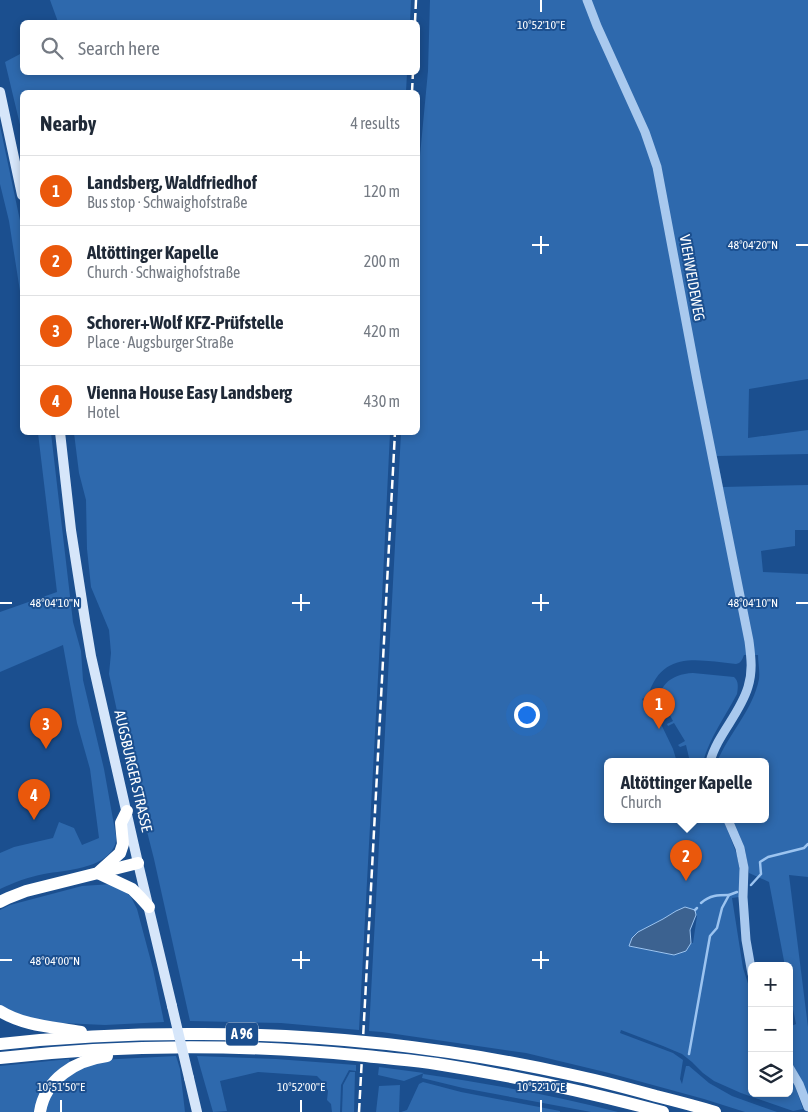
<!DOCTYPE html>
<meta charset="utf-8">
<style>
body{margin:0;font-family:"Asap Condensed",sans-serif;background:#f6f6f7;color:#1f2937}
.controls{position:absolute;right:15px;bottom:15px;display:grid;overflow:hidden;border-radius:8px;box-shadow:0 2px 8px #0003}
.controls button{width:45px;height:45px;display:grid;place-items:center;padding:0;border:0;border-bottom:1px solid #e0e1e3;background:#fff;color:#1f2937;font:25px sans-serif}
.you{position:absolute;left:526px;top:714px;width:18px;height:18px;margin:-12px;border:4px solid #fff;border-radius:50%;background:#1a73e8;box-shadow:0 0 0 8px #1a73e833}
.badge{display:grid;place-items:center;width:32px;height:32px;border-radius:50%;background:#ea580c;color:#fff;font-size:16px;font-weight:700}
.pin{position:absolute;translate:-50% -41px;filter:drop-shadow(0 1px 2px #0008)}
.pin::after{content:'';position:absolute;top:26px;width:18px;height:15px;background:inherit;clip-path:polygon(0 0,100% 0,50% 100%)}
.popup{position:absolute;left:604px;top:758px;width:165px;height:65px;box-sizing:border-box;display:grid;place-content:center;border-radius:8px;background:#fff;filter:drop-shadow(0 1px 4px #0005);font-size:16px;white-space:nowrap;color:#747a83}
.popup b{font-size:19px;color:#1f2937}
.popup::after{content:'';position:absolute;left:50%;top:100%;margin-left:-10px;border:10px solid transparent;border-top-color:#fff}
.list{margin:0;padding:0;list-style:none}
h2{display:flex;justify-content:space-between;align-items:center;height:65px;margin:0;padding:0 20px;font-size:21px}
h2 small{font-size:16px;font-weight:400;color:#747a83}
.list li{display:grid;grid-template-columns:32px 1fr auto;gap:15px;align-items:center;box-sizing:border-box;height:70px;padding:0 20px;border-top:1px solid #e0e1e3}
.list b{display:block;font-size:19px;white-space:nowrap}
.list p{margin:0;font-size:16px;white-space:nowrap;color:#747a83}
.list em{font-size:16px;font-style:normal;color:#747a83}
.icon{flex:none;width:28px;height:28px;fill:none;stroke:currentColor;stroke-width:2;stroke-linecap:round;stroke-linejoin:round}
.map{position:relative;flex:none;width:808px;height:1112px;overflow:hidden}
.search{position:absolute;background:#fff;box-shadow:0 2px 8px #0003;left:20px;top:20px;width:400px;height:55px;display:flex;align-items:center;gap:12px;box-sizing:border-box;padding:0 18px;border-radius:8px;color:#747a83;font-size:19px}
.panel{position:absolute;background:#fff;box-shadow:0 2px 8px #0003;left:20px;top:90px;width:400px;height:345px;border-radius:8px}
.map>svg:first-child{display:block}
.green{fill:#2e69ad;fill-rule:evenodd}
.water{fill:#3c6290;stroke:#9cc4f0}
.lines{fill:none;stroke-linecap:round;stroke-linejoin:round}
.stream{stroke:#9cc4f0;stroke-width:2.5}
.tertiary{stroke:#a9c9ee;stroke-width:9}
.secondary{stroke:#d6e6fa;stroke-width:10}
.motorway{stroke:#fff;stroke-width:12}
.rail{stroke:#fff;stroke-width:2.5;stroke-dasharray:9 4;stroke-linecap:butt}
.secondary-bridge{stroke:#d6e6fa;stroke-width:10}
.ticks{fill:none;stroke:#fff;stroke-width:2}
.labels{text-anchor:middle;stroke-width:4;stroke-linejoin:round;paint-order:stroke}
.shield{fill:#1b4f8f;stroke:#bbcadd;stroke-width:1}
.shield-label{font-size:14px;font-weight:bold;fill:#fff}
.street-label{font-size:15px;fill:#fff;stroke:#1b4f8f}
.ticks-label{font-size:12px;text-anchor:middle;fill:#fff;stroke:#1b4f8f;stroke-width:4;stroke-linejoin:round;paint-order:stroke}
</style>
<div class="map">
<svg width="808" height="1112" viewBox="0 0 808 1112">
<rect width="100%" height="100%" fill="#1b4f8f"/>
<g class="green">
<path d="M50 0H411L410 22H58Z"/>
<path d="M430 0H808V379L749 389 748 438 808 430V454L717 456 723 487 808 485V530H795V546L761 551 763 572 808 574V877L789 875 808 1027V1096L789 1058V1027L796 1024 789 989V966H785L769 882 749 873 745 849 733 820H765V762H717C729 733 753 710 759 679 760 671 758 662 758 655H744C742 660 741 663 736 664 697 660 662 650 648 696L642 699 643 701 649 699 673 749 677 762H607V820H723L724 821 737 855 740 872 739 897 732 898 743 968 752 996V1093H789V1076L795 1086 803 1109 793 1111 741 1093 714 1081 703 1073 692 1062 682 1054 663 1046 621 1030 620 1033 673 1053 683 1060 680 1079 682 1084 686 1066H689L709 1083 732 1096 777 1112H745L704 1099 609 1073 526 1053 382 1032 369 1031 401 433 418 432V167L419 166 428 71ZM685 908 694 910 696 915 697 916 693 943H691L686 951 649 949 630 946C647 932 664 915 685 908Z"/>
<path d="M22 53V72L407 73 406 92H22V133L5 62Z"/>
<path d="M0 126 22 230V304L9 221 0 184Z"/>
<path d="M38 433H51L73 622 81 651 83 680 104 769 116 836C116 839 116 844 114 847 103 869 66 870 44 874 28 877 15 882 0 889V853L14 847 53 838 59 822 74 828 82 845 99 838 90 769 77 723 63 645 0 672V612L57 592Z"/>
<path d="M74 433H390L379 659 359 1030 281 1023 190 1021 154 859 120 725 109 674 111 653 109 630 91 587 87 549 86 500 79 473Z"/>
<path d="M693 673 734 677C739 681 738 688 737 694 725 717 710 737 703 762H690L686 745 680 747 678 745 685 741 674 723 668 726 667 724 673 721 666 708 660 711C655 687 670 674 693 673Z"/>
<path d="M112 884 124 890 131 897 137 909 153 969 164 1022 105 1025 61 1023 34 1020 0 1006V910L10 905 82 886Z"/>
<path d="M176 1056 180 1069 185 1112H44L49 1096 66 1074 99 1060Z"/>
<path d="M197 1056 276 1059 356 1065V1071L349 1070 341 1085 340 1112H332L331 1104 327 1100 328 1091 324 1083 317 1076 258 1072 220 1081 227 1111 213 1112Z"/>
<path d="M69 1059 70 1062 35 1112H0V1066Z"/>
<path d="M379 1067 424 1073 404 1081 378 1075Z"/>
<path d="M350 1072H355L354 1112H342L343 1085Z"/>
<path d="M423 1074C489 1084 554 1095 618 1112H591L463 1088 422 1078Z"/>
<path d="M423 1082 461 1092 560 1111V1112H401L407 1110 419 1084Z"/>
<path d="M400 1085 399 1112H376L379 1086Z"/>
</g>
<path class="water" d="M685 907 695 910 696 915 690 930 691 943 686 951 674 955 629 946 632 938 638 932 663 919 676 911Z"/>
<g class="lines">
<g class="stream">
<path d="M751 885 761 874 760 862 768 857 804 848 808 844"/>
<path d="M701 903C710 895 718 895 729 895"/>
<path d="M695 910 697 908"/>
<path d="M689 1054 710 936 717 928 722 908 729 895 737 892"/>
</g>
<g class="tertiary">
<path d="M587 0 597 26 645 132 657 167 697 380 749 641C751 657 753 671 748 687 740 714 717 735 710 762"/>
<path d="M728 820 740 848 744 868 743 897 746 940 752 974"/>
<path d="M789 1067 799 1084 808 1107"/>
</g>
<g class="secondary">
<path d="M0 92 22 195"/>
<path d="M60 432 71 530 85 620 91 656 138 863 172 1006"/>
<path d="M189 1078 197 1112"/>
</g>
<g class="motorway">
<path d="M100 871 120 853 123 844 121 823 127 811"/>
<path d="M98 873 132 889 140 897 149 907"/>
<path d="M0 902 8 898 26 891 138 863"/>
<path d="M0 1011C24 1026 54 1027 81 1032"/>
<path d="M0 1044C63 1037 126 1034 189 1034 319 1033 441 1046 568 1074 598 1080 627 1088 656 1096 676 1101 696 1106 715 1112"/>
<path d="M0 1058C121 1044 245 1044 366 1056 390 1059 414 1060 437 1064 514 1076 588 1092 663 1112"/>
<path d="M40 1112C45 1079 76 1060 107 1056"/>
</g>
<g class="rail">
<path d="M415 22 416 0"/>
<path d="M412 92 413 72"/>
<path d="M359 1112 365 1002 395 432"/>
</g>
<path class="secondary-bridge" d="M172 1006 189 1078"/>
</g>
<path class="ticks" d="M541 0V12M541 236V254M532 245H549M796 245H808M301 594V611M541 594V611M0 603H12M292 603H310M532 603H549M796 603H808M301 951V969M541 951V969M0 960H12M292 960H310M532 960H549M61 1100V1112M301 1100V1112M541 1100V1112"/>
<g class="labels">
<rect class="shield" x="226" y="1022.5" width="32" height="23" rx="4"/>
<g class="shield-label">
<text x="242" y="1039">A 96</text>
</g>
<g class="street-label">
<text transform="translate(692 278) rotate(80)" y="5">VIEHWEIDEWEG</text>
<text transform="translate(133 771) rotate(77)" y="5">AUGSBURGER STRASSE</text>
</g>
</g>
<g class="ticks-label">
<text x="541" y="29">10°52'10"E</text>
<text x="753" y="249">48°04'20"N</text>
<text x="55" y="607">48°04'10"N</text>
<text x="753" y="607">48°04'10"N</text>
<text x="55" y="965">48°04'00"N</text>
<text x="61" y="1091">10°51'50"E</text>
<text x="301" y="1091">10°52'00"E</text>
<text x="541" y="1091">10°52'10"E</text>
</g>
</svg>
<div class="controls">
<button>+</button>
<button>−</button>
<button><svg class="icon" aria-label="layers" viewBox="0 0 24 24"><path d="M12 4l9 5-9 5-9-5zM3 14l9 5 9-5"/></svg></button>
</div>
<div class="you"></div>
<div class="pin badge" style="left:659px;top:729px">1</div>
<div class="pin badge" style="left:686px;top:881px">2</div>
<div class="popup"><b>Altöttinger Kapelle</b>Church</div>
<div class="pin badge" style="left:46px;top:749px">3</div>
<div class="pin badge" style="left:34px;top:820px">4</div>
<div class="search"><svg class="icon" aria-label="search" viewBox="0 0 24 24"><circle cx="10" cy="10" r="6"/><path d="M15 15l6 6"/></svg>Search here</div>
<section class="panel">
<h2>Nearby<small>4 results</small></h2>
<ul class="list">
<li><span class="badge">1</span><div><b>Landsberg, Waldfriedhof</b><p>Bus stop · Schwaighofstraße</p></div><em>120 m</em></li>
<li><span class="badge">2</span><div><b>Altöttinger Kapelle</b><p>Church · Schwaighofstraße</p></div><em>200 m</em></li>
<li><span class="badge">3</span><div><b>Schorer+Wolf KFZ-Prüfstelle</b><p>Place · Augsburger Straße</p></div><em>420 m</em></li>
<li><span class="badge">4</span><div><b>Vienna House Easy Landsberg</b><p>Hotel</p></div><em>430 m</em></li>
</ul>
</section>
</div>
